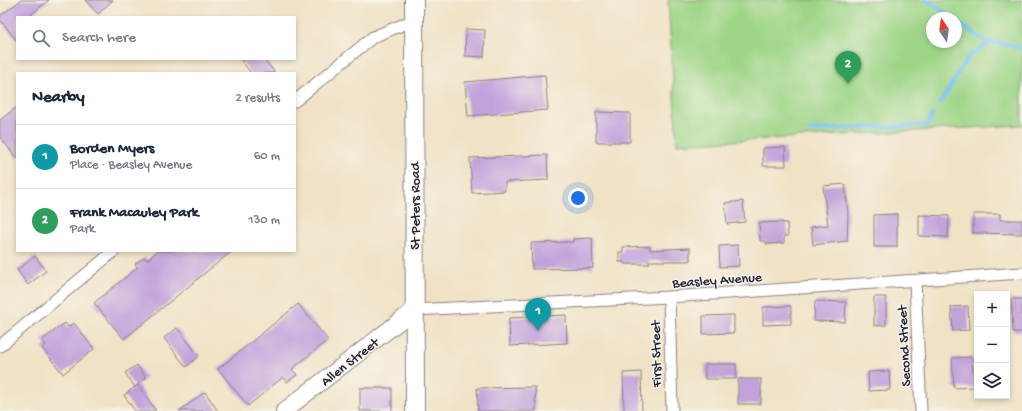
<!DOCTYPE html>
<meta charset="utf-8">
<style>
body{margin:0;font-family:"Gochi Hand",sans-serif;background:#f6f6f7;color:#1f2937}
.controls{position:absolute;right:12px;bottom:12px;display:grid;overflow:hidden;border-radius:0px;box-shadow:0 2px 6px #0003}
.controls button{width:36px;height:36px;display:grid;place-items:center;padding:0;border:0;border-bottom:1px solid #e0e1e3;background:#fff;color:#1f2937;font:20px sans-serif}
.compass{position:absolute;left:926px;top:12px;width:36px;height:36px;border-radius:50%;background:#fff;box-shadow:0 2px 6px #0003;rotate:347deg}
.you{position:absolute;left:578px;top:198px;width:14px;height:14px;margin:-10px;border:3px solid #fff;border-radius:50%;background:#1a73e8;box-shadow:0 0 0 6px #1a73e833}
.badge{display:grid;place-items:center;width:26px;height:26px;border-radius:50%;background:#d93025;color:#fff;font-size:13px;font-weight:700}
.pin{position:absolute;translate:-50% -33px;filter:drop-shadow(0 1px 2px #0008)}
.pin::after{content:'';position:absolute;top:21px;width:14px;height:12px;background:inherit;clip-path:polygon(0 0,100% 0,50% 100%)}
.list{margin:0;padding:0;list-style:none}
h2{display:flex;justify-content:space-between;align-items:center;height:52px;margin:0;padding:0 16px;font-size:17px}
h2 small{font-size:13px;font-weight:400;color:#747a83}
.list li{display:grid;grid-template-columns:26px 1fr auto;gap:12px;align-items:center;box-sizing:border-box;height:64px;padding:0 16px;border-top:1px solid #e0e1e3}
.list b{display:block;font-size:15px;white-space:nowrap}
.list p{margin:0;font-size:13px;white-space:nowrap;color:#747a83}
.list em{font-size:13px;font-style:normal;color:#747a83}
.icon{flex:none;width:22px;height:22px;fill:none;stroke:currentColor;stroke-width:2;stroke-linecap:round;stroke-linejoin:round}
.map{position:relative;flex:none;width:1022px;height:411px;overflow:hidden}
.search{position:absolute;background:#fff;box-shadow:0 2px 6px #0003;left:16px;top:16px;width:280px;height:44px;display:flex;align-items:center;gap:10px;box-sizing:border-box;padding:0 14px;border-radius:0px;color:#747a83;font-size:15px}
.panel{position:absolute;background:#fff;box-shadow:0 2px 6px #0003;left:16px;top:72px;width:280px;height:180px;border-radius:0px}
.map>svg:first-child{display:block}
.green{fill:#9ed587;stroke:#607c61;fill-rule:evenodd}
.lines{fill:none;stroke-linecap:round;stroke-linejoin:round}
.stream{stroke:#71c1ec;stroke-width:4.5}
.building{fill:#c2a2db}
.street-casing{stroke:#898280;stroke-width:13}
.secondary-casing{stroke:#898280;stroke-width:18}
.primary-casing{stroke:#898280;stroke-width:20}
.street{stroke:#fff;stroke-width:11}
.secondary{stroke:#fff;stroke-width:16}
.primary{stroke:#fff;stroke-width:18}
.labels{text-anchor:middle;stroke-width:3;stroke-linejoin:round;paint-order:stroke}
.street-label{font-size:14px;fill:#22223b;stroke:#f7f3e8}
</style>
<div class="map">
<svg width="1022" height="411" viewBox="0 0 1022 411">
<rect width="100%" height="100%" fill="#f7f3e8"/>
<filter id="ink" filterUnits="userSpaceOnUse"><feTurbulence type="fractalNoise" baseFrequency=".025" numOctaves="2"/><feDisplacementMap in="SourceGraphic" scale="8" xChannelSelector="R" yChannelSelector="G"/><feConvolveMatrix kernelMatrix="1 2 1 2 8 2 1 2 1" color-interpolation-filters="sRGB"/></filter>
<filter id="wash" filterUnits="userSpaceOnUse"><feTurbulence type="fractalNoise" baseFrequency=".012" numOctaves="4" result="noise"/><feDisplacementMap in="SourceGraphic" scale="16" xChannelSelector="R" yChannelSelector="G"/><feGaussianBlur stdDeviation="0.9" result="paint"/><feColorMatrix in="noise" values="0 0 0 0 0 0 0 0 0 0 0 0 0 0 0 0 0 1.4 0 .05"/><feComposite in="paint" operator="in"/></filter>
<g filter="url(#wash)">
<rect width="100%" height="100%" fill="#f0e2c5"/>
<path class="green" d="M668 0H1022V125L677 144ZM932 18H956V42H932Z"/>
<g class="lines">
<g class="stream">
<path d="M927 0 952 18"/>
<path d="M956 21 983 40 1022 48"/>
<path d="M941 102 969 56 991 42"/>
<path d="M809 130 927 125 933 115"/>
</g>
</g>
<g id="blocks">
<g class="building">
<path d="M21 0H49L28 17H17V41L0 20V16Z"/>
<path d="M85 0H113L98 14Z"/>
<path d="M466 29 485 30 484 57 465 56Z"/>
<path d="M240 59H264L275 73H251Z"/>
<path d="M545 75 548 110 468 116 465 82Z"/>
<path d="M17 107V159L0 137V120Z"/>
<path d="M596 112 630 113V142H596Z"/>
<path d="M785 147 786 166H763V148Z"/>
<path d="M547 155 548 180 505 182V191L472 193 470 158Z"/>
<path d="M845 184 848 213 847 241 813 245 811 227 828 225 823 186Z"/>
<path d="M743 201 745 222 727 224 725 203Z"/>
<path d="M897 214V247H874V215Z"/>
<path d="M973 214H1000V220H1022V234L973 233Z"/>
<path d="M919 215 949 216 948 237 919 236Z"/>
<path d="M783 222V223H787L788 236H784V243L766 244V241H760L759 223Z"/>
<path d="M592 238 593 268 532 269 531 243 573 242V239Z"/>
<path d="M738 245 739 266 720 267 719 246Z"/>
<path d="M650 246V250L690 248V261H649V264H624V262H619V252H623V247Z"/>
<path d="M158 251H232L124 339 94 303 138 267 135 264 145 257 147 260Z"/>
<path d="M35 256 46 271 28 285 17 270Z"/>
<path d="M874 297H886V325L874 326Z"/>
<path d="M1011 299H1022V332H1013Z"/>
<path d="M815 301 846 302 845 322 814 321Z"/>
<path d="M298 304 328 340 292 369 297 375 287 382 283 377 248 406 218 369Z"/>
<path d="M791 306V324L763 325V307Z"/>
<path d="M968 306 969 330 953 331 951 307Z"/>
<path d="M566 315 567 343 510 346 509 318Z"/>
<path d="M734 315V333L703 334V316Z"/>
<path d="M65 323 68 327 74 323 94 349 63 374 42 348 46 345 42 340Z"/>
<path d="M177 328 199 356 186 367 164 338Z"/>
<path d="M972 357 974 387 954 388 952 358Z"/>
<rect x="705" y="364" width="31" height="15"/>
<path d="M137 365 146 378 135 387 125 373Z"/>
<path d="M889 371 890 390 869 391 868 372Z"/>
<path d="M641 372 642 411H624L623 373Z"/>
<rect x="738" y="379" width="23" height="25"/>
<path d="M138 385 156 411H135L124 395Z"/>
<path d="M535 387 536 411H478L477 388Z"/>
<rect x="360" y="388" width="32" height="23"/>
<path d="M205 392 218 411H179Z"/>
</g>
</g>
</g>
<g filter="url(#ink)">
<use href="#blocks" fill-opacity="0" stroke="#898280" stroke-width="1"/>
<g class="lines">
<defs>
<g id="street">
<path d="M295 101 373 37 414 20"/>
<path d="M915 281 921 411"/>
<path d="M669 297 672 411"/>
<path d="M414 310 669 297 1022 273"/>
<path d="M0 346 114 251"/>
</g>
<path id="secondary" d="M284 411 414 310"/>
<path id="primary" d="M414 0 415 411"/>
</defs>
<use href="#street" class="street-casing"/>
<use href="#secondary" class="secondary-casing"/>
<use href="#primary" class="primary-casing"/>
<use href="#street" class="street"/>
<use href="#secondary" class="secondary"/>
<use href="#primary" class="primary"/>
</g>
</g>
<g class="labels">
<g class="street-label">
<text transform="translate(414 206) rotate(-90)" y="5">St Peters Road</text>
<text transform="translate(717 279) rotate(-4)" y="5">Beasley Avenue</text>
<text transform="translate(903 346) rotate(-93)" y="5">Second Street</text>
<text transform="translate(655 354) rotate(-91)" y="5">First Street</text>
<text transform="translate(349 361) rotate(-38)" y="5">Allen Street</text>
</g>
</g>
</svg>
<div class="controls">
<button>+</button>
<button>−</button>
<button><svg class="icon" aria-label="layers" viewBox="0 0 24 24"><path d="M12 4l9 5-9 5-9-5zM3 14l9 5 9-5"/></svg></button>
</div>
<svg class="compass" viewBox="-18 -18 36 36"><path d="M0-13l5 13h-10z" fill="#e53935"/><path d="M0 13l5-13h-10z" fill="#747a83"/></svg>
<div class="you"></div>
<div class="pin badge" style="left:538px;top:331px;background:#0f9aa8">1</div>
<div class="pin badge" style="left:848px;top:84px;background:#2e9e5b">2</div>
<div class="search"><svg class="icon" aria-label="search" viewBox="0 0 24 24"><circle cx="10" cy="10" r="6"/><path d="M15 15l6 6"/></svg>Search here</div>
<section class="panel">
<h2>Nearby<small>2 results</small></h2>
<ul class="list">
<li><span class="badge" style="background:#0f9aa8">1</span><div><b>Borden Myers</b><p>Place · Beasley Avenue</p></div><em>60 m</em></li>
<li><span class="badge" style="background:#2e9e5b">2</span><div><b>Frank Macauley Park</b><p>Park</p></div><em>130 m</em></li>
</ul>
</section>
</div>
